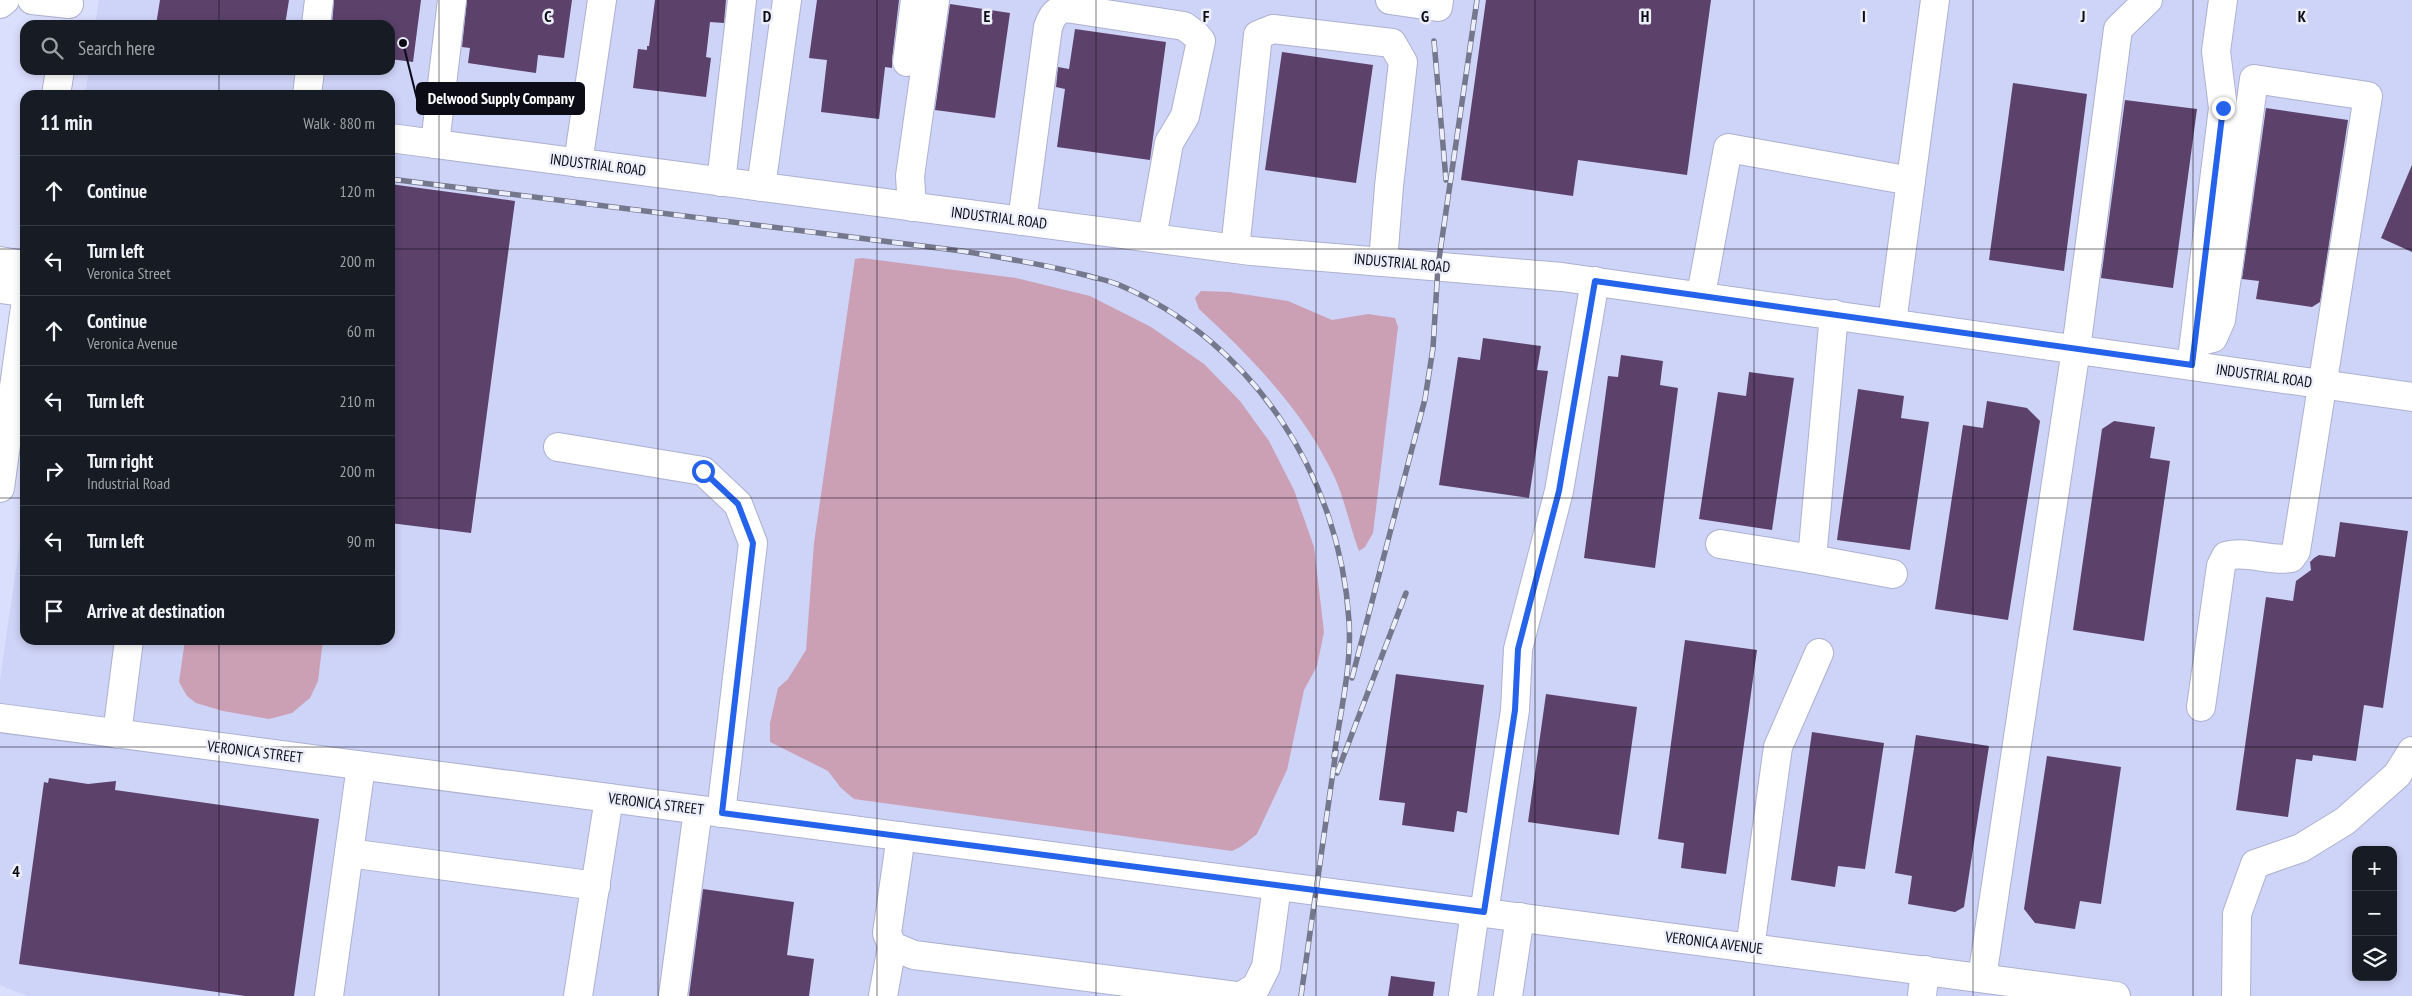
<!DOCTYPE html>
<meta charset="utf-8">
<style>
body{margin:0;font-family:"PT Sans Narrow",sans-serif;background:#20242c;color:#f1f3f6}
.controls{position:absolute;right:15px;bottom:15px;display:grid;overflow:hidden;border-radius:10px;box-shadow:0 2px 8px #0003}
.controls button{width:45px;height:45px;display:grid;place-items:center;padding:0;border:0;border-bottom:1px solid #363941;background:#171b24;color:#f1f3f6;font:25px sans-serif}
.stop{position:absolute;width:15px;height:15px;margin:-11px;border:4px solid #2563eb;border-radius:50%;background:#fff}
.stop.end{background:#2563eb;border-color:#fff;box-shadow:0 1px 5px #0008}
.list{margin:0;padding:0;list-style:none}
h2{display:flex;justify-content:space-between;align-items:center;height:65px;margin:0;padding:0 20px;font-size:21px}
h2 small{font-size:16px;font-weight:400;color:#9ea1a6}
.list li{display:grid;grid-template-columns:32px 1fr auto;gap:15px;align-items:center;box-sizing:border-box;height:70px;padding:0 20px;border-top:1px solid #363941}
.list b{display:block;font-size:19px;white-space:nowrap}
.list p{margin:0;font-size:16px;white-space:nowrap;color:#9ea1a6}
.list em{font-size:16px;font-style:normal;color:#9ea1a6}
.icon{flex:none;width:28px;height:28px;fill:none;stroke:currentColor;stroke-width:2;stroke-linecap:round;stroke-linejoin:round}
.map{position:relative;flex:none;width:2412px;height:996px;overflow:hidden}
.search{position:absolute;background:#171b24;box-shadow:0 2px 8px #0003;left:20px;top:20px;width:375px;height:55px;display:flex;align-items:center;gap:12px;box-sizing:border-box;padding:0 18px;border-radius:15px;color:#9ea1a6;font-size:19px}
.panel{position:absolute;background:#171b24;box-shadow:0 2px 8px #0003;left:20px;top:90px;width:375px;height:555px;border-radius:15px}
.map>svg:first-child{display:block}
.built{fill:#ced3f8;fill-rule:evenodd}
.green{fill:#cba0b5}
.building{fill:#5c416b}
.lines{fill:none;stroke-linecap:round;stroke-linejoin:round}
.minor-casing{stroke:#adb1ce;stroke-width:30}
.minor{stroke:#fff;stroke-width:28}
.rail-casing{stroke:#75778c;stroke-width:5.5}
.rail{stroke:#eceefa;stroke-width:4;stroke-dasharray:11;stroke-linecap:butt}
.route{stroke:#2563eb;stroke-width:6}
.grid{fill:none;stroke:#0b0c16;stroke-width:1;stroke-opacity:0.55}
.labels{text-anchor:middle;stroke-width:5;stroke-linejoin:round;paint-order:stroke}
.street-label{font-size:15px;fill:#0b0c16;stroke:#eceefa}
.grid-label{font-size:16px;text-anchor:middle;font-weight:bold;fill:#0b0c16;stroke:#eceefa;stroke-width:5;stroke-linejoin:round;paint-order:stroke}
.leader{fill:none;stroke:#0b0c16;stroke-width:2}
.callout-dot{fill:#0b0c16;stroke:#eceefa;stroke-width:2}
.callout{fill:#0b0c16;stroke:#0b0c16;stroke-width:2}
.callout-label{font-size:16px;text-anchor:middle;font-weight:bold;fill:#fff}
</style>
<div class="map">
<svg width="2412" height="996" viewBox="0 0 2412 996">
<rect width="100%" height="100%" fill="#dbdffe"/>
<path class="built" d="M99 0H2412V996H27L0 985V680L25 507V640H390V95H85L89 70H390V25H95ZM2356 850H2393V977H2356Z"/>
<g class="green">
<path d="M862 258 1016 278 1090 296 1151 327 1204 364 1240 401 1269 441 1294 490 1314 547 1324 632 1317 666 1304 690 1287 770 1257 834 1242 846 1232 851 854 799 841 788 828 771 770 742V723L778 688 788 679 806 650 814 543 855 259Z"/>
<path d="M1201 291 1229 292 1288 301 1332 320 1368 314 1395 318 1398 327 1373 533 1365 547 1359 551C1350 527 1345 501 1335 478 1305 412 1251 357 1199 309L1195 298Z"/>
<path d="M185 640H323L318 681 310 698 292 713 269 719 223 711 196 703 187 696 179 682Z"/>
</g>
<g class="building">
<path d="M160 0H289L285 25H156Z"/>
<path d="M334 0H421L413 62 390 59V25H332Z"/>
<path d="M467 0H572L564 58 538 55 536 73 468 63 470 48 462 47Z"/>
<path d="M655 0H726L724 23 710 22 706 57 711 58 706 97 633 88 638 49 647 50V46H649Z"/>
<path d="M817 0H899L892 60V68L885 67 879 119 821 112 827 60 809 58Z"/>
<path d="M1486 0H1711L1687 175 1578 160 1573 196 1461 180Z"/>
<path d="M950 4 1010 13 995 118 935 110Z"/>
<path d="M1075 29 1166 42 1150 160 1057 147 1065 89 1056 87 1058 67 1069 69Z"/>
<path d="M1282 52 1373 65 1356 183 1265 170Z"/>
<path d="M2013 83 2087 94 2064 271 1989 260Z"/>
<path d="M2125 100 2197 109 2173 288 2101 278Z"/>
<path d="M2266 108 2348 120 2320 302 2312 307 2256 299 2259 281 2242 279Z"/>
<path d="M2412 165V252L2381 238Z"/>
<path d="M390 184 515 201 471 533 390 523Z"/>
<path d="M1483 338 1541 346 1537 370 1548 371 1529 498 1439 485 1458 357 1480 360Z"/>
<path d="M1621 355 1663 361 1660 385 1678 388 1655 568 1584 558 1608 376 1618 377Z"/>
<path d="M1749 372 1794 378 1772 530 1699 519 1718 392 1746 396Z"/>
<path d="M1858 389 1904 396 1901 418 1929 422 1910 550 1837 540Z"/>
<path d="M1987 401 2027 408 2040 421 2008 620 1935 609 1963 425 1983 428Z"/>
<path d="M2114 421 2155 427 2150 458 2170 461 2144 641 2073 630 2102 429Z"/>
<path d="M2340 522 2408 531 2383 708 2364 705 2356 761 2313 755 2312 761 2296 759 2288 817 2236 810 2266 597 2293 601 2296 581 2311 570 2310 562 2314 558 2319 555 2335 557Z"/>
<path d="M1685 640 1757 650 1726 874 1681 868 1684 843 1658 839Z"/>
<path d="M1396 674 1484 685 1467 813 1457 811 1454 832 1402 825 1405 803 1379 800Z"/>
<path d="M1546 694 1637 707 1619 835 1528 822Z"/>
<path d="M1812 732 1884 743 1865 869 1838 866 1835 887 1791 880Z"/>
<path d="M1916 735 1989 746 1964 907 1955 912 1908 904 1912 876 1895 873Z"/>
<path d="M2047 756 2121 767 2101 904 2080 901 2075 929 2035 923 2024 909Z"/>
<path d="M49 778 88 784 116 781 115 790 319 819 294 996H245L19 964 44 782 48 783Z"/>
<path d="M703 889 794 902 787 955 814 959 809 996H689Z"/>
<path d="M1391 976 1435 982 1433 996H1388Z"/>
</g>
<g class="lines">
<defs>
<g id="minor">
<path d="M32 0 69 4"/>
<path d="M1390 0 1438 7 1439 0"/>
<path d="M0 4 5 0"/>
<path d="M316 25 319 0"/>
<path d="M907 62 915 0"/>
<path d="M56 95 60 70"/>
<path d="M307 95 310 70"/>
<path d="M390 138 1251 251 1562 277 2412 397"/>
<path d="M435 144 452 0"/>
<path d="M578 163 602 0"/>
<path d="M721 182 742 0"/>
<path d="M761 187 787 0"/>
<path d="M912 207 910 176 935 0"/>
<path d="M1022 221 1048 27C1052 16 1055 11 1066 8L1184 26 1196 35 1201 41 1185 116 1169 143 1152 238"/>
<path d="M1235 249 1258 35 1273 29 1392 43 1403 62 1389 186 1383 262"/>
<path d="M0 261 25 265"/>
<path d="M0 289 25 292"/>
<path d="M1701 295 1728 148 1911 181"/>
<path d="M1892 323 1935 0"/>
<path d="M2194 343 2213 338 2221 320 2254 79 2368 96 2296 551 2291 558C2270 562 2247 550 2226 556L2221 566 2201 707"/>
<path d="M2192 359 2223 108 2216 51 2223 0"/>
<path d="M558 447 703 471 738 504 753 543 721 813"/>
<path d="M0 488 25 307"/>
<path d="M1720 544 1812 559 1834 314"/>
<path d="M1812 559 1893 574"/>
<path d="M0 718 2116 996"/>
<path d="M117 734 129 640"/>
<path d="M901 836 887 933 892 946 914 955 1236 996"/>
<path d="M349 853 596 886"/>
<path d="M1484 913 1515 710 1518 649 1559 491 1595 281"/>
<path d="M1750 948 1778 747 1819 653"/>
<path d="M1982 978 2076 349 2118 29 2148 0"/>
<path d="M329 996 361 766"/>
<path d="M578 996 609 798"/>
<path d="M673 996 698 810"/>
<path d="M883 996 892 946"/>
<path d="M1241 996 1256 987 1266 967 1277 886"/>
<path d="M1463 996 1475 911"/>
<path d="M1508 996 1520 917"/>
<path d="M1922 996 1925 970"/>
<path d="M2236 996 2237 914 2255 864 2301 848 2345 821 2397 775 2412 751"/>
</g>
</defs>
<use href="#minor" class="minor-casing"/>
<use href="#minor" class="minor"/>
<defs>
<g id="rail">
<path d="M1434 41 1446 180"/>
<path d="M390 179 962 251C1004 258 1044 264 1085 275 1095 278 1107 280 1117 284 1253 341 1340 476 1349 621 1352 666 1340 713 1334 757"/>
<path d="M1352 678 1425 399 1433 348 1438 266 1477 0"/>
<path d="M1337 773 1406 593"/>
<path d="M1301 996 1336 751"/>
</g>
</defs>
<use href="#rail" class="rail-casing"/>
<use href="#rail" class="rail"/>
</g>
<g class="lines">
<path class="route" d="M703 471 738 504 753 543 722 813 1484 912 1515 710 1518 649 1559 491 1595 281 2192 365 2223 108"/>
</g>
<path class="grid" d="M219 0V25M439 0V996M658 0V996M877 0V996M1096 0V996M1316 0V996M1535 0V996M1754 0V996M1973 0V996M2193 0V996M219 70V95M0 249H25M390 249H2412M0 498H25M390 498H2412M219 640V996M0 747H2412"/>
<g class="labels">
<g class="street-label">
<text transform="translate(598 165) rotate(7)" y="5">INDUSTRIAL ROAD</text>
<text transform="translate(999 218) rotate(7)" y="5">INDUSTRIAL ROAD</text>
<text transform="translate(1402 263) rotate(5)" y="5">INDUSTRIAL ROAD</text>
<text transform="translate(2264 376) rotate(8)" y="5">INDUSTRIAL ROAD</text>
<text transform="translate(255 752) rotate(7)" y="5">VERONICA STREET</text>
<text transform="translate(656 804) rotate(7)" y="5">VERONICA STREET</text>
<text transform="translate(1714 943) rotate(7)" y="5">VERONICA AVENUE</text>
</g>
</g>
<g class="grid-label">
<text x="548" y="22">C</text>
<text x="767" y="22">D</text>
<text x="987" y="22">E</text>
<text x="1206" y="22">F</text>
<text x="1425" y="22">G</text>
<text x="1645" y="22">H</text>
<text x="1864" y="22">I</text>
<text x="2083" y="22">J</text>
<text x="2302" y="22">K</text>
<text x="16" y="877">4</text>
</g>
<path class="leader" d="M403 43L417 99"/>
<circle class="callout-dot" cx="403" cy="43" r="5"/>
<rect class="callout" x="417" y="83" width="167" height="31" rx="5"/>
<g class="callout-label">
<text x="501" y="104">Delwood Supply Company</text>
</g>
</svg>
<div class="controls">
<button>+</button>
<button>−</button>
<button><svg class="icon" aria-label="layers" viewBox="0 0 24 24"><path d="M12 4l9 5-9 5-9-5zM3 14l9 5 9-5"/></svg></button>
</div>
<div class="stop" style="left:703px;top:471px"></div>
<div class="stop end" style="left:2223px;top:108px"></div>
<div class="search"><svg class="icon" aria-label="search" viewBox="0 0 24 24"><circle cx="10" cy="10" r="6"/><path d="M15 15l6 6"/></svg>Search here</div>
<section class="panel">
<h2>11 min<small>Walk · 880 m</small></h2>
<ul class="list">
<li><svg class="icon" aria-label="ahead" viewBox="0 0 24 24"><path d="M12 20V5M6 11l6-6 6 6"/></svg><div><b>Continue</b></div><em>120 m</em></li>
<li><svg class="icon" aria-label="left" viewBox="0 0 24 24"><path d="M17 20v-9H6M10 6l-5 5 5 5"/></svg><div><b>Turn left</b><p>Veronica Street</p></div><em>200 m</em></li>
<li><svg class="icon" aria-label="ahead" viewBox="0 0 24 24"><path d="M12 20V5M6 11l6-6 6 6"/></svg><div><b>Continue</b><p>Veronica Avenue</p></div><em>60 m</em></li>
<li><svg class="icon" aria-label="left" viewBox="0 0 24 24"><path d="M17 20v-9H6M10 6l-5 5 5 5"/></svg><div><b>Turn left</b></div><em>210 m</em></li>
<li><svg class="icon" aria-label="right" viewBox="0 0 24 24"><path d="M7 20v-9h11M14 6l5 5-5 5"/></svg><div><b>Turn right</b><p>Industrial Road</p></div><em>200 m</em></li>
<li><svg class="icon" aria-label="left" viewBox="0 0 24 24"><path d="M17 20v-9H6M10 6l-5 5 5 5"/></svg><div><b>Turn left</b></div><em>90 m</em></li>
<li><svg class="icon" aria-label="arrive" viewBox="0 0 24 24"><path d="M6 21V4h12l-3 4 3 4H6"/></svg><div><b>Arrive at destination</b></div></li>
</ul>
</section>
</div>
